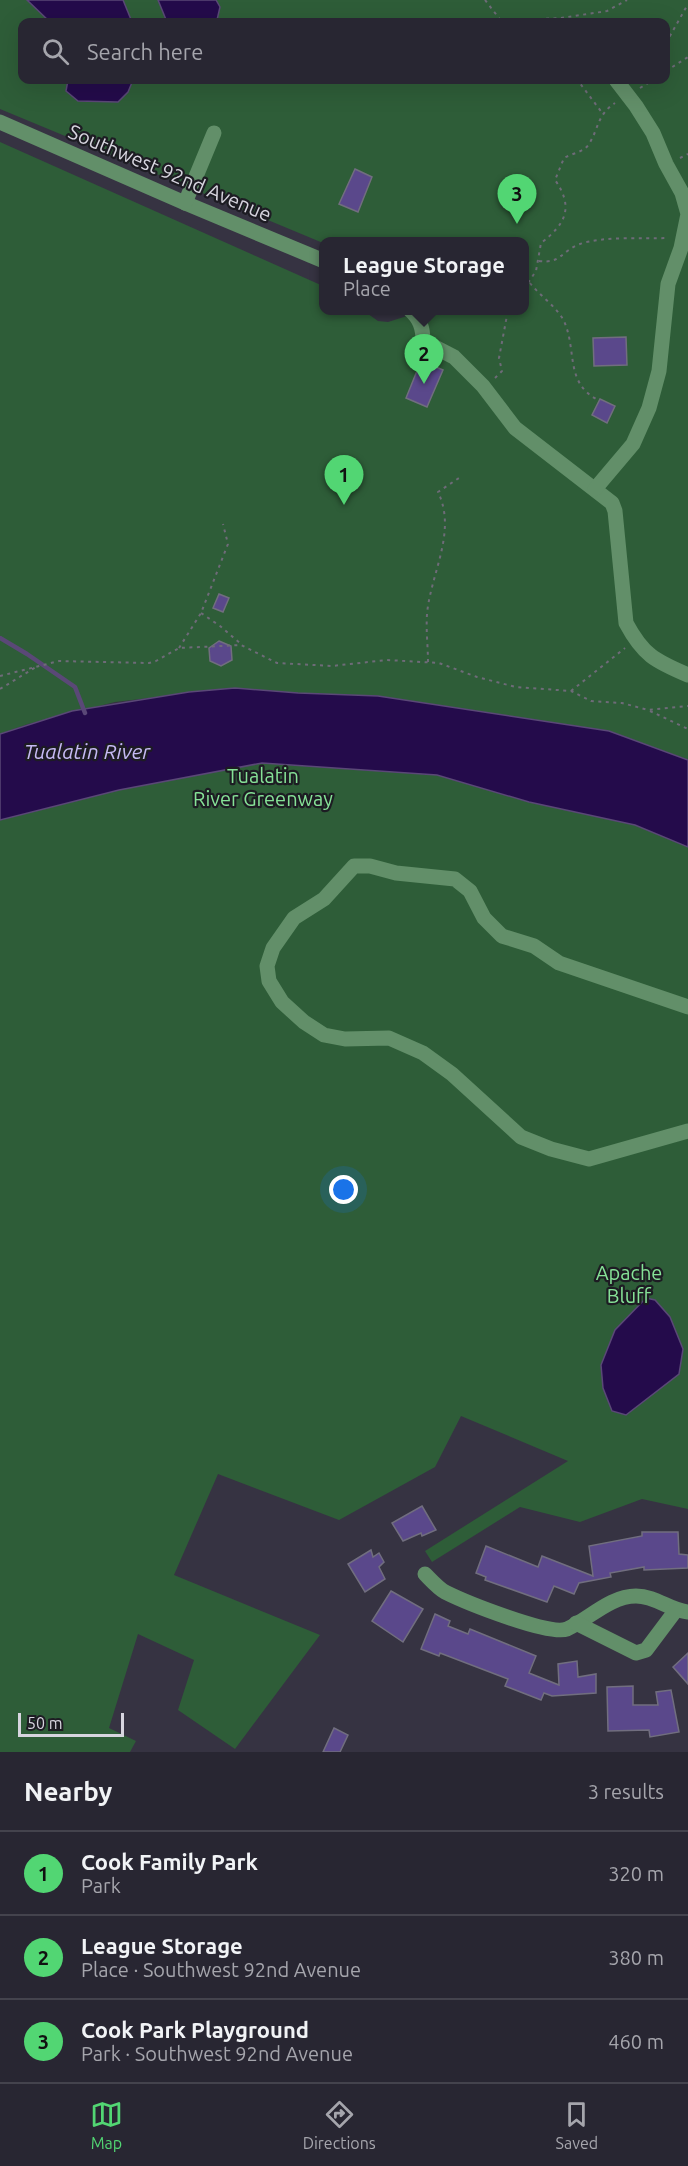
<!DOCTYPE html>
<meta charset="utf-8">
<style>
body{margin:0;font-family:Ubuntu,sans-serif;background:#302e3a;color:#f1f3f6}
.scale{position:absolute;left:18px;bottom:15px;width:106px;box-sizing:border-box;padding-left:6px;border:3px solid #d7d5df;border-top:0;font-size:16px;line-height:21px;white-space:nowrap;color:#d7d5df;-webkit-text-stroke:4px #1d1c23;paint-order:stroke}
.you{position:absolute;left:344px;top:1190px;width:21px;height:21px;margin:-15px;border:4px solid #fff;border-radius:50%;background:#1a73e8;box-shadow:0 0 0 9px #1a73e833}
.badge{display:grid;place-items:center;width:39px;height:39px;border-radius:50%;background:#52d673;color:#111;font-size:20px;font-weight:700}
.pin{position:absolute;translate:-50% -50px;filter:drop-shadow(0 2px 3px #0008)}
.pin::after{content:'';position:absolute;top:32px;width:21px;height:18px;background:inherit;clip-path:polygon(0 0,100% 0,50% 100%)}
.popup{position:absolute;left:319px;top:237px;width:210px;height:78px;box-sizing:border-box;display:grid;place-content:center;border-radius:12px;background:#282632;filter:drop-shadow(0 2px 4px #0005);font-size:20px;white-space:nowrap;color:#a5a5ac}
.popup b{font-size:22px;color:#f1f3f6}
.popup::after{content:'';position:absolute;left:50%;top:100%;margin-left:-12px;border:12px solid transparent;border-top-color:#282632}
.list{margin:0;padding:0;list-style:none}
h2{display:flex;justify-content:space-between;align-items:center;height:78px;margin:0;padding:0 24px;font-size:26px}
h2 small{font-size:20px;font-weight:400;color:#a5a5ac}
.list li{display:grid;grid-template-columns:39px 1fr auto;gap:18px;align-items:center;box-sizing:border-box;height:84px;padding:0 24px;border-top:2px solid #44434d}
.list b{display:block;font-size:22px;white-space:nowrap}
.list p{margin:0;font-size:20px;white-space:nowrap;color:#a5a5ac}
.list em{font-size:20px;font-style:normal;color:#a5a5ac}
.icon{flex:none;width:33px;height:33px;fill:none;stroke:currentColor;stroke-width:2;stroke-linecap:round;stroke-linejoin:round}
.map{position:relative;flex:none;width:688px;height:1752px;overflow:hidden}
.search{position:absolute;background:#282632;box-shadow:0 6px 24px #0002;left:18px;right:18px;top:18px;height:66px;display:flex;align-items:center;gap:15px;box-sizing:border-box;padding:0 21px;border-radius:12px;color:#a5a5ac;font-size:22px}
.sheet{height:330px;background:#282632}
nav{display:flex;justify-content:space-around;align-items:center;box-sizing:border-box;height:84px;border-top:2px solid #44434d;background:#282632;font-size:16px;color:#a5a5ac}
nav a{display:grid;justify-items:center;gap:3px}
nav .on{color:#52d673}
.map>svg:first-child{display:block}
.green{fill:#2e5d38;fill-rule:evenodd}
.water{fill:#240b4b;stroke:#5a4877;stroke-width:1.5}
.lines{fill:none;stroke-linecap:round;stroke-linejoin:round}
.stream{stroke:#5a4877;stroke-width:4.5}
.building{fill:#5a488b;stroke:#716e7f;stroke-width:1.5}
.path{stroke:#6e6b78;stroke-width:2;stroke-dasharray:3 4.5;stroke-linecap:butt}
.minor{stroke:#628f69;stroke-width:15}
.labels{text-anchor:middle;stroke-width:4.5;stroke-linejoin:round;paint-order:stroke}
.street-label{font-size:20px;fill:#d7d5df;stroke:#1d1c23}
.park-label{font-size:20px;fill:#86e297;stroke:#1d1c23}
.water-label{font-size:21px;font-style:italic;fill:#c6baf4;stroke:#1d1c23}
</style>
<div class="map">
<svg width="688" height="1752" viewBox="0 0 688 1752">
<rect width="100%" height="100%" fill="#363342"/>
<g class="green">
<path d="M0 0H688V760L609 731 548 722 378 696 298 693 235 688 115 702 28 724 0 734V142L323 286 324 310 364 311 378 321 388 322 407 316 413 311 524 310V242L323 243 0 109ZM22 22H666V80H22Z"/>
<path d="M262 763 437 775 529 802 635 825 688 847V1509L642 1499 580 1522 520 1507 432 1562 425 1551 568 1461 461 1416 435 1467 339 1520 218 1474 174 1575 320 1635 235 1749 178 1710 194 1660 138 1634 109 1728 136 1741 130 1752H0V820L119 790Z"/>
</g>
<g class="water">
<path d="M27 0H123L132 22H50Z"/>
<path d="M158 0H216L220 7 217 20 212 22H167Z"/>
<path d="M68 80H133L128 92 118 102 78 101 66 91Z"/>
<path d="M235 688 298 693 378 696 609 731 688 760V847L635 825 529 802 437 775 262 763 119 790 0 820V734L72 711 189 692Z"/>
<path d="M646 1298 655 1300 670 1317 683 1349 679 1374 626 1415 612 1411 603 1388 601 1365 615 1330Z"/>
</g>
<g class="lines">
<path class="stream" d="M0 638 27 654 75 687 85 713"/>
</g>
<g class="building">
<path d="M355 169 372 177 358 212 339 204Z"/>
<path d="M626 337 627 365 594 366 593 338Z"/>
<path d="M421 361 443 370 427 407 406 398Z"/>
<path d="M600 399 615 406 607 423 592 415Z"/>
<path d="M219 594 229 598 223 612 213 608Z"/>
<path d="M219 641 231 646 232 660 221 666 210 661 209 648Z"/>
<path d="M422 1506 436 1530 422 1536 421 1533 403 1541 392 1523Z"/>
<path d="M642 1532H678L679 1554 688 1555V1568L644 1570V1567L610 1573 611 1577 579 1583 574 1594 554 1586 547 1602 485 1580 486 1577 476 1573 486 1546 538 1567 542 1556 593 1576 589 1546 642 1536Z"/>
<path d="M371 1550 373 1557 379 1553 384 1562 379 1567 385 1579 365 1592 348 1564Z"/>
<path d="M391 1591 423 1609 403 1642 372 1621Z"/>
<path d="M435 1614 450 1621 448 1626 468 1634 470 1629 536 1656 529 1673 559 1685 558 1664 577 1661 578 1677 596 1674V1693L552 1696 544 1693 541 1700 505 1686 508 1679 440 1653 439 1656 421 1649Z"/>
<path d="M688 1653V1684L673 1667Z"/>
<path d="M633 1686V1705H658L656 1692 671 1690 679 1732 650 1737 649 1730 608 1731 607 1687Z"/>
<path d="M334 1728 348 1735 340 1752H323Z"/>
</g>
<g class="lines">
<g class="path">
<path d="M485 0 502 22"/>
<path d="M501 21 561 18 607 11 627 0"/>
<path d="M666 43 688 4"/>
<path d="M666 71 688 57"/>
<path d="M575 80 579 82 603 114"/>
<path d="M640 88 653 80"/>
<path d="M680 158 688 154"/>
<path d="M539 261C561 264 561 251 580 244 602 236 643 239 668 238"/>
<path d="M530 283C540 296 556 306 564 321 577 350 565 381 596 399"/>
<path d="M524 289 536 271 541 243C566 224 574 207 555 180L564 158C573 153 584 152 589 144 599 128 597 115 615 103"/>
<path d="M495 378 502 371 499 358 508 310"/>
<path d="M201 613 220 626 241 644"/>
<path d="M179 648 201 613 228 544 223 524"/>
<path d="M428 662C428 644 425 624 428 606 434 568 456 529 438 492L459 478"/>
<path d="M0 676 59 661 149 663 156 661 179 648 241 645 277 663 332 666 387 660 439 663 477 677 516 687 571 691 591 701 622 703 648 710 688 706"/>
<path d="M0 689 36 667"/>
<path d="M571 691 625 648"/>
<path d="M650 711 688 729"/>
</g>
<g class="minor">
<path d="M0 122 185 203 324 261"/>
<path d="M185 203 214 133"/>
<path d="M410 310C420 319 423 328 423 341L454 357 483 386 515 428 612 503 615 511 626 623C643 655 655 661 688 675"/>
<path d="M595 489 633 444 649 408 659 371 668 284 681 248 688 214 682 193 666 164 653 133 636 106 616 80"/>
<path d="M688 1007 559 963 534 946 502 936 484 918 470 891 455 879 396 873 370 866H354L324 899 294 918 273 948 267 966 269 981 282 1002 304 1022 324 1035 345 1039 389 1038 423 1053 452 1074 521 1137 551 1149 589 1159 688 1131"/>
<path d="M425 1574C431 1580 438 1588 445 1592 465 1602 549 1636 567 1629 589 1619 610 1596 636 1596 656 1596 669 1610 688 1612"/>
<path d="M576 1623 636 1653 646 1650 676 1610"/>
</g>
</g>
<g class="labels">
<g class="street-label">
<text transform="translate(170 173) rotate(23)" y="7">Southwest 92nd Avenue</text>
</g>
<g class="park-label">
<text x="263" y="783">Tualatin<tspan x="263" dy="23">River Greenway</tspan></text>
<text x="629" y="1280">Apache<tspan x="629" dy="23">Bluff</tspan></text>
</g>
<g class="water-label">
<text x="87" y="759">Tualatin River</text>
</g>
</g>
</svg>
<div class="scale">50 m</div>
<div class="you"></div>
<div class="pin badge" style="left:344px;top:505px">1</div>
<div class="pin badge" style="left:424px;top:384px">2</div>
<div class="popup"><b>League Storage</b>Place</div>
<div class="pin badge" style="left:517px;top:224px">3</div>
<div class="search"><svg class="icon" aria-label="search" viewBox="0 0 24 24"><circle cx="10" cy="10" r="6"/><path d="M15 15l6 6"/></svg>Search here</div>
</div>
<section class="sheet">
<h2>Nearby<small>3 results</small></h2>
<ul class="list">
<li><span class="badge">1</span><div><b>Cook Family Park</b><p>Park</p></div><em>320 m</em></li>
<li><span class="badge">2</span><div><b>League Storage</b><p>Place · Southwest 92nd Avenue</p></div><em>380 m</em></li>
<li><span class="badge">3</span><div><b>Cook Park Playground</b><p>Park · Southwest 92nd Avenue</p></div><em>460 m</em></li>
</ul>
</section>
<nav>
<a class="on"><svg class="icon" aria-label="map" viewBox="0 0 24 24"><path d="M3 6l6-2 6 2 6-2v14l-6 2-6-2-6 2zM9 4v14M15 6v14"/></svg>Map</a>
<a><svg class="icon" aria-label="directions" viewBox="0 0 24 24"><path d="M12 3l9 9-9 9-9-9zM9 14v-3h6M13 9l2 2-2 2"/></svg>Directions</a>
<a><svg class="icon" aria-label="saved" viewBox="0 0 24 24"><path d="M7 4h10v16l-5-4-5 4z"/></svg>Saved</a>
</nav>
